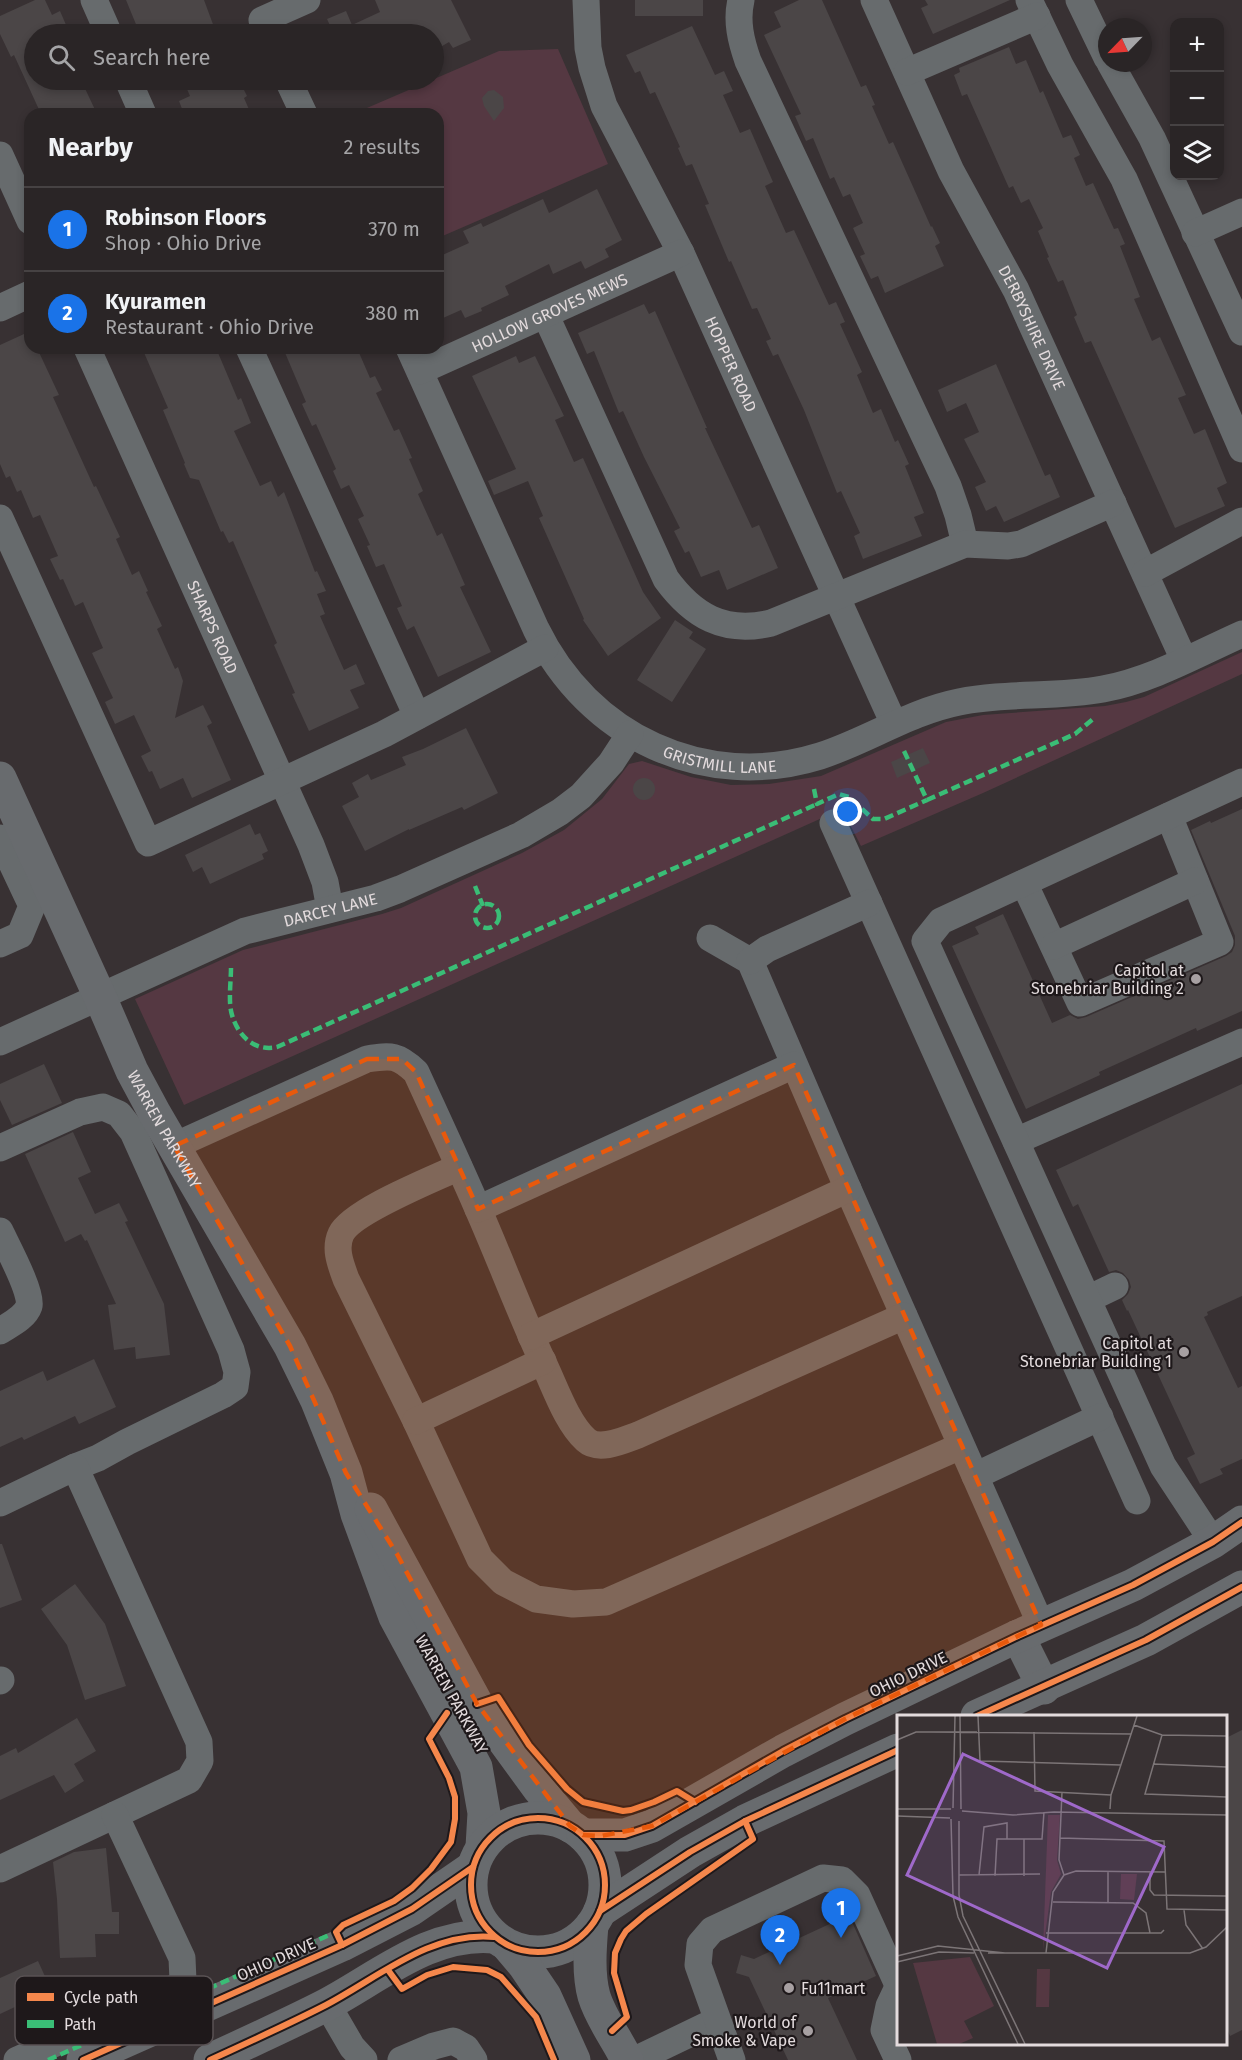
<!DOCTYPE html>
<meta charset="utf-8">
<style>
body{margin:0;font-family:"Fira Sans",sans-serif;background:#322d2e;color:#f1f3f6}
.controls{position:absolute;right:18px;top:18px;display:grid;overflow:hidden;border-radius:12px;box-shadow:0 3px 9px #0003}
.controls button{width:54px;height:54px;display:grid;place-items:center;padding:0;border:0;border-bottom:2px solid #464243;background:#2a2526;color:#f1f3f6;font:30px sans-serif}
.compass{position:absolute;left:1098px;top:18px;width:54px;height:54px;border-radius:50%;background:#2a2526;box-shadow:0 3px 9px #0003;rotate:245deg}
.you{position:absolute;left:848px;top:812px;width:21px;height:21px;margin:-15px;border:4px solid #fff;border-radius:50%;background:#1a73e8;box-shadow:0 0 0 9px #1a73e833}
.badge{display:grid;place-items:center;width:39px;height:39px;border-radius:50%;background:#1a73e8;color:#fff;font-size:20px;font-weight:700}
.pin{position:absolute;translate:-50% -50px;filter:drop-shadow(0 2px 3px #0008)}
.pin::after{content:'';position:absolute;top:32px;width:21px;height:18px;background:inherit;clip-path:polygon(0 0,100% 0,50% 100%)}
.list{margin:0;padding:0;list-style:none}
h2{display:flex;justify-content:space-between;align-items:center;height:78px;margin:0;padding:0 24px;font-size:26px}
h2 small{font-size:20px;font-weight:400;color:#a5a5a7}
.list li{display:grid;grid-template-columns:39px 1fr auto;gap:18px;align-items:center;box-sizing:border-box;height:84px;padding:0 24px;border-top:2px solid #464243}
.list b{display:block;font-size:22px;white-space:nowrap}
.list p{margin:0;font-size:20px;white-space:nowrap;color:#a5a5a7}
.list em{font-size:20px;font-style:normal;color:#a5a5a7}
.icon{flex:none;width:33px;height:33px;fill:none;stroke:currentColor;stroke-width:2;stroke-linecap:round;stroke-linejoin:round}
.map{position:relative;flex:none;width:1242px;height:2060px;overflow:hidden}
.search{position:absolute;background:#2a2526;box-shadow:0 3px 9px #0003;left:24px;top:24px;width:420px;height:66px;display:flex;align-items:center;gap:15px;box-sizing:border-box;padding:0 21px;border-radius:33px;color:#a5a5a7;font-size:22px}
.panel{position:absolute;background:#2a2526;box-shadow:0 3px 9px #0003;left:24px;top:108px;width:420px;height:246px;border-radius:18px}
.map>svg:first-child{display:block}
.green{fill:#553842}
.building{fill:#4b4647}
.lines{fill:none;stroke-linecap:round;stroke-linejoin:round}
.minor{stroke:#676b6d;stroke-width:27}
.major{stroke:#686b6e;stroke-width:33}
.quiet{stroke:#3abd76;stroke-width:4.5;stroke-dasharray:9 4.5;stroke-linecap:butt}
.cycleway-casing{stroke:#1e181a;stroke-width:10}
.cycleway{stroke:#f5874c;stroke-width:6}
.marked{fill:#e8590c;fill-opacity:0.2;stroke:#e8590c;stroke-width:4.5;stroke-dasharray:12 8;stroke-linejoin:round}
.poi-dot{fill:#a7a0a2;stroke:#1e181a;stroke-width:2}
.labels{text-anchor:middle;stroke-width:4.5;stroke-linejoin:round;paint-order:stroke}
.street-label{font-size:16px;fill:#e3dbdd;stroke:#1e181a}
.poi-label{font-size:16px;fill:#e3dbdd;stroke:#1e181a;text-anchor:end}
.inset-road{fill:none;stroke:#7c7577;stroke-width:1.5}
.view{fill:#9f69ca;fill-opacity:0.15;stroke:#9f69ca;stroke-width:3}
.inset-edge{fill:none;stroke:#e3dbdd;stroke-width:3}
.key{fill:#1e181a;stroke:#595254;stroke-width:1.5}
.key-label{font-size:16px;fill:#e3dbdd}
</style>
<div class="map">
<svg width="1242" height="2060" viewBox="0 0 1242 2060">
<rect width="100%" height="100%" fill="#383133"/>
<g class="green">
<path d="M558 49 608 164 438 238V114H353L499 51Z"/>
<path d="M1242 652V674L983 793 861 846 842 809 184 1105 135 999 243 950 382 914 401 908 522 853 564 830 602 799 629 764 642 761 691 777 731 785 769 784 821 776 946 722 983 715 1105 706 1126 702 1144 697Z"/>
</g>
<g class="building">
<path d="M35 0H45L52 15 60 11 70 34H34V80H81L97 114H41L14 55 11 57 0 34V16Z"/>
<path d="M126 0H204L214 27 206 30 208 34H140Z"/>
<path d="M375 0H451L471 40 453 48 449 42 437 49 434 42V34H332H334L327 19 346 11 352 25 380 12Z"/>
<rect x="635" y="0" width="68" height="16"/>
<path d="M799 0H822L861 87 866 85 875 105 872 106 889 144 893 142 931 227 932 226 940 243 935 246 944 266 885 293 878 276 871 279 860 256 865 254 853 228 863 223 850 194 843 197 834 177 830 179 813 138 806 141 795 116 801 114 764 35 781 27 774 12Z"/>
<path d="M925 0H1010L933 34 921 8 928 5Z"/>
<path d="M692 26 715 75 724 71 733 91 723 95 740 133 750 129 773 182 765 186 786 233 794 230 829 305 836 302 845 322 840 324 862 372 857 375 873 413 881 409 895 442 898 440 909 464 905 466 924 513 914 517 922 536 863 559 854 536 860 533 841 491 837 493 804 410 778 354 773 356 766 341 771 339 757 308 752 309 731 261 729 262 705 205 709 204 692 164 686 166 678 148 680 147 655 92 650 94 640 71 635 73 626 55Z"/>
<path d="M1009 47 1016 64 1026 60 1040 93 1043 91 1063 138 1071 135 1080 155 1074 158 1086 186 1093 183 1114 229 1118 228 1125 244 1120 246 1140 297 1134 299 1152 341 1160 337 1186 395 1178 398 1194 434 1205 429 1227 483 1217 488 1225 506 1175 528 1091 341 1085 343 1074 317 1077 315 1063 280 1058 282 1047 258 1049 257 1038 231 1043 228 1029 199 1021 203 1013 186 1009 188 967 94 962 96 954 75 960 72 959 68Z"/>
<path d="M183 80H239L247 96 244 98 251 114H184L179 101 190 96Z"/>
<path d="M494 90 503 97 504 108 494 121 484 106 482 98 488 91Z"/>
<path d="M597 189 622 240 605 249 609 257 585 269 581 261 553 274 549 264 505 286 509 295 481 308 482 311 465 318 461 310 443 318 438 307V257L469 243 463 231 481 223 483 227 543 199 549 213Z"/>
<path d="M644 304 649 314 655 311 707 428H705L752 528 759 525 778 568 727 590 719 570 701 577 689 551 685 553 674 531 680 528 644 457 623 411 619 413 594 351 587 354 578 333Z"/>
<path d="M24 334 30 348H37L59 395 53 397 94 487 96 486 120 537 116 539 132 575 139 571 148 591 146 592 162 626 157 629 175 669 178 667 183 681 175 718 203 705 212 723 207 726 231 780 192 798 183 778 160 789 152 771 149 772 141 756 151 751 134 715 115 724 105 702 113 698 92 653 103 648 83 602 75 606 63 579 60 580 50 559 58 556 40 515 33 518 21 490 17 492 10 476 6 478 0 464V345Z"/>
<path d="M142 348H216L238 400 241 398 251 423 234 431 260 486 271 481 278 497 284 492 315 572 317 571 326 591 317 594 325 614 320 616 344 670 356 664 365 684 350 690 359 708 309 731 292 694 295 693 274 645 277 643 233 541 229 543 223 531 221 532 199 480 190 478 184 464 185 463 163 410 168 408Z"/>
<path d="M283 348H357L370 378 375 376 382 390 376 393 394 431 399 429 412 458 409 459 423 491 418 494 437 536 442 533 465 585 460 587 491 652 438 677 414 626 407 630 397 608 402 606 384 564 376 567 367 546 370 545 358 519 364 516 349 485 341 489 333 471 336 469 316 424 312 426 302 404 306 402Z"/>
<path d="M516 356 519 363 535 356 564 416 555 420 574 462 583 458 643 592 661 618 608 656 583 620 584 619 539 518 543 516 528 481 494 495 488 481 516 469 472 376Z"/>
<path d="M996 364 1045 476 1050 474 1060 497 1004 522 996 506 986 511 975 487 986 482 964 439 979 432 966 403 947 412 938 390Z"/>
<path d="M675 620 693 632 689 638 706 649 672 702 637 680Z"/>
<path d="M466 728 498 793 464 810 462 807 409 830V829L365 851 342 806 359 797 352 783 368 774 371 780 406 765 402 757 423 749Z"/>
<path d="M923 748 930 763 897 778 891 762Z"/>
<circle cx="644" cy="789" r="11"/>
<path d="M1242 809V1011L1197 1031 1196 1028 1099 1072 1100 1075 1026 1109 952 946 979 934 975 927 1003 914 1052 1023 1070 1015 1078 1019 1086 1017 1226 956 1232 952 1235 945V936L1191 830 1210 821 1211 823Z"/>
<path d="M250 824 255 835 260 833 268 851 262 854 264 859 210 884 202 867 193 872 185 855Z"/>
<path d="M44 1064 62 1103 12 1125 0 1100V1084Z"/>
<path d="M1242 1084V1296L1207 1312 1208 1315 1204 1317 1238 1388 1242 1386V1459L1220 1469 1223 1474 1200 1484 1187 1458 1195 1454 1128 1310 1127 1311 1122 1300 1128 1294 1131 1287 1129 1280 1123 1273 1116 1270 1109 1272 1078 1204 1073 1207 1056 1170Z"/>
<path d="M73 1132 91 1172 78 1178 95 1214 119 1203 128 1221 125 1222 164 1304 170 1355 136 1359 135 1347 114 1350 108 1305 116 1304 87 1240 85 1241 81 1234 65 1242 25 1154Z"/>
<path d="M94 1359 116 1407 79 1424 75 1416 24 1440 22 1437 0 1447V1391L43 1371 47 1381Z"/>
<path d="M0 1544H2L22 1600 0 1608Z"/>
<path d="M75 1584 105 1624 126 1686 85 1700 67 1645 41 1609Z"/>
<path d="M77 1718 96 1751 74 1764 84 1781 65 1793 54 1775 0 1800V1756L16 1748 18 1753Z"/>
<path d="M1242 1730V2030L1230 2036 1226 2026V1738Z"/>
<path d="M106 1848 112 1912H119V1934H95L96 1957 60 1958 57 1899 53 1862 74 1852Z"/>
<path d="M849 1915 876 1976 828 1998 857 2060H788L749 1977 736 1973 741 1955 754 1959Z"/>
<path d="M38 1961 53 1994 19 2011 17 2006 0 2014V1978Z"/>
</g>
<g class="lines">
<g class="minor">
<path d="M94 0 109 34"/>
<path id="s1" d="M586 0 588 48 592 68 604 106 681 253 894 724"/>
<path d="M741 0C736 21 741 41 748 61L948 486 958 515 965 544"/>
<path id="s2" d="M874 0 951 171 1016 290 1184 660"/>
<path d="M1029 0 1060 65 1124 179 1242 449"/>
<path d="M1079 0 1107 58"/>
<path d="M262 20 307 0"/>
<path d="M1110 63 1152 138 1242 332"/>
<path d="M907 72 1037 16"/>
<path d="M128 80 143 114"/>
<path d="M288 80 304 114"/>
<path d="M0 155 30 221"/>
<path d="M1195 233 1242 212"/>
<path d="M0 308 30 294"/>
<path d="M546 316 666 579C693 616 724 634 771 623L965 544 1008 546 1021 544 1113 503"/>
<path id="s3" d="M87 348 311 845 325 882 330 909"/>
<path d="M249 348 417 716"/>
<path id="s4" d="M409 348 536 629C588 736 704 792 820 756 867 741 909 712 959 702 1006 692 1056 698 1103 689 1152 680 1197 654 1242 634"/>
<path id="s5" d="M420 371 681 253"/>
<path d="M0 518 148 843 384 734 545 648"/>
<path d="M1145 573 1242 521"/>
<path d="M833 823 1137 1501"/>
<path d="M0 838 32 906 20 935 0 944"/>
<path d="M1024 883 1080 1003 1220 942 1169 816"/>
<path d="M710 938 750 961 848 1189 1041 1625"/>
<path d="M1054 946 1195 881"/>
<path d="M750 961 767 949 869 903"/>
<path id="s6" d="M0 1042 245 931 376 898 400 889 521 835 560 812 581 796 611 763 630 734"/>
<path d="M1016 1141 1242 1042"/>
<path d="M174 1146 367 1059C392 1055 398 1055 416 1072 437 1118 458 1163 478 1209 500 1259 519 1310 542 1360 554 1384 566 1422 586 1440 599 1452 624 1440 638 1435L904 1316"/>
<path d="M0 1148 80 1112 103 1107 119 1114 133 1132 231 1350 237 1372 235 1387 223 1395 127 1442 98 1458 75 1467"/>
<path d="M459 1167C434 1179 352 1211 341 1234 334 1249 341 1265 346 1279L416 1421 480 1559 503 1582 536 1599 573 1604 606 1602 961 1446"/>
<path d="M478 1209 794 1065"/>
<path d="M0 1231C6 1244 33 1294 29 1306 25 1318 9 1325 0 1331"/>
<path d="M1088 1299 1115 1286"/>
<path d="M531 1336 848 1189"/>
<path d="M416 1421 543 1361"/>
<path d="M975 1476 1100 1417"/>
<path d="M0 1503 75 1467 199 1742 200 1761 189 1780 0 1869"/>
<path d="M1213 1542 1163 1466 925 941 941 921 1242 782"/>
<path d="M0 1681 1 1680"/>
<path d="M327 2004 352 2047 364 2060"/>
<path d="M17 2060 169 1993 183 1981 182 1958 115 1815"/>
<path d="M401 2060 434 2046 453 2041 466 2048 474 2060"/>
<path d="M635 2060 716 2021"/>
<path d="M732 2060 698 1965 700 1944 712 1930 823 1878 842 1880 857 1895 898 1985"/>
<path d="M898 2060 884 2030 889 2006 898 1987"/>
</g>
<g class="major">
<path id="s7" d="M0 778 100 997 132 1071 154 1112 290 1346 317 1401 346 1473 357 1514 395 1617 476 1767 484 1813 482 1847"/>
<path d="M371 1509 477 1704 539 1789 570 1826"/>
<path d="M1018 1636 1044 1688"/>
<path d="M977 1716 1146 1640 1242 1587"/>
<circle cx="538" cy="1885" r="67"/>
<path d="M583 1835H625L652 1826 783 1751 845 1719 1018 1636 1133 1585 1213 1542 1242 1522"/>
<path d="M600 1911 690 1852 745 1821 898 1750"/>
<path d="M592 1925C590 1948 588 1974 594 1996 601 2019 617 2039 627 2060"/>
<path d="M508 1946 524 1965 545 1996 574 2060"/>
<path d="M83 2060 342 1945 412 1909 473 1867"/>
<path d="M210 2060C249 2042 289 2024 326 2005 379 1977 431 1931 494 1937"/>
</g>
<g class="quiet">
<path d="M904 751 927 800 1075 734 1093 719"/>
<path d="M814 789 817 804 839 794 849 797 873 819H884L927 800"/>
<path d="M475 886 483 906"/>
<circle cx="487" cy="916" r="12"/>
<path d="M231 968C231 982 228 1002 232 1015 238 1036 255 1052 277 1047L817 804"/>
<path d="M48 2060 336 1932"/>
</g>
<defs>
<g id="cycleway">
<path d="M477 1704 498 1697 529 1745 567 1789 583 1802 623 1811 631 1810 654 1802 677 1791 695 1802"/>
<path d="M977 1716 1146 1640 1242 1587"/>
<circle cx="538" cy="1885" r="67"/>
<path d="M583 1835H625L652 1826 783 1751 845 1719 1018 1636 1133 1585 1213 1542 1242 1522"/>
<path d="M600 1911 690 1852 745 1821 898 1750"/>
<path d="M342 1945 336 1932 343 1925 394 1901 412 1888 431 1869 451 1842 455 1819V1797L449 1778 429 1739 447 1713"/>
<path d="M388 1970 402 1989 427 1975 453 1967 487 1970 501 1977 536 2017 554 2060"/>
<path d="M612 2031 627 2017 614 1973 615 1953 621 1939 626 1931 646 1914 753 1839 745 1821"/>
<path d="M83 2060 342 1945 412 1909 473 1867"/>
<path d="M210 2060C249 2042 289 2024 326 2005 379 1977 431 1931 494 1937"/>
</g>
</defs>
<use href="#cycleway" class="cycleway-casing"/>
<use href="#cycleway" class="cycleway"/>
</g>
<path class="marked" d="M367 1059H402L416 1072 478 1209 794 1065 1041 1625 845 1719 652 1826 601 1836 583 1835 570 1826 477 1704 397 1554 346 1473 290 1346 174 1146Z"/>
<g class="poi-dot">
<circle cx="1196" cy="979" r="6"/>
<circle cx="1184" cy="1352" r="6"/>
<circle cx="789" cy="1988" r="6"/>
<circle cx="808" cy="2031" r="6"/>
</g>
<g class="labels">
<g class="street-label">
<text dy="6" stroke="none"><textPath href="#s5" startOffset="142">HOLLOW GROVES MEWS</textPath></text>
<text dy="6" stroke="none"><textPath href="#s2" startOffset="364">DERBYSHIRE DRIVE</textPath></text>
<text dy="6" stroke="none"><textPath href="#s1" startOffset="396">HOPPER ROAD</textPath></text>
<text dy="6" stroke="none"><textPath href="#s3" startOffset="306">SHARPS ROAD</textPath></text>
<text dy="6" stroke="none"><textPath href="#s4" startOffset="546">GRISTMILL LANE</textPath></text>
<text dy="6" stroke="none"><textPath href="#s6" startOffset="357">DARCEY LANE</textPath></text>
<text dy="6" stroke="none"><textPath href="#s7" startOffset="388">WARREN PARKWAY</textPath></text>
<text transform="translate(908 1674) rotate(-26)" y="6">OHIO DRIVE</text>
<text transform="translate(452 1694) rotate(61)" y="6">WARREN PARKWAY</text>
<text transform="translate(276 1959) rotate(-24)" y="6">OHIO DRIVE</text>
</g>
<g class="poi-label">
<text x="1184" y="976">Capitol at<tspan x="1184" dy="18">Stonebriar Building 2</tspan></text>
<text x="1172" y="1349">Capitol at<tspan x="1172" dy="18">Stonebriar Building 1</tspan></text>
<text x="801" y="1994" text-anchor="start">Fu11mart</text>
<text x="796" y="2028">World of<tspan x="796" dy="18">Smoke &amp; Vape</tspan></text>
</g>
</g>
<g transform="translate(897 1715)">
<rect width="330" height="330" fill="#383133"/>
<path d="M151 100H163L160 145 164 159 154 177 146 235ZM224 159H240L237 185 223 184ZM73 242 97 291 67 306 76 323 62 329H40L16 248ZM140 254H153L152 292H139Z" fill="#553842"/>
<path class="inset-road" d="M63 1 64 94M81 1 83 46 224 50M237 10 265 20 330 21M34 17 234 19M137 17 138 76 214 80M265 20 248 79 330 82M0 25 19 17H80M256 49 330 52M165 77 162 145 167 160M56 93 58 1M0 94H54M213 94 214 80 240 1M65 96 116 100 157 97 330 100M0 101 53 103M54 104 56 181 61 202 121 329M62 106V180L66 201 128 329M163 123 267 126 270 194 330 195M253 157V175L257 180 330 181M62 160 143 159M82 160 87 112 110 108V124M98 161 100 124H145L147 97M127 161V124M156 187 236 188 249 198 253 218M211 187V156M287 195 289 210 306 234M149 218H264L267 215M91 238H293L309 232 330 212M149 238 156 177 167 160 179 156 268 157M0 241 41 231 108 238M0 247 42 237 77 238"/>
<path class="view" d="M66 39 267 132 210 253 10 160Z"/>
<rect width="330" height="330" class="inset-edge"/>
</g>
<rect x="15" y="1976" width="198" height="69" rx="9" class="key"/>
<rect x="27" y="1993" width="27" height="8" fill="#f5874c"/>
<rect x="27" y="2020" width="27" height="8" fill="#3abd76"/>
<g class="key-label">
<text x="64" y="2003">Cycle path</text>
<text x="64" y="2030">Path</text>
</g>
</svg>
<div class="controls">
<button>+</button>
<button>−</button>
<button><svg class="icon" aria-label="layers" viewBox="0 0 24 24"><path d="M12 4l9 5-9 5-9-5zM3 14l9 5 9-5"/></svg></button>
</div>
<svg class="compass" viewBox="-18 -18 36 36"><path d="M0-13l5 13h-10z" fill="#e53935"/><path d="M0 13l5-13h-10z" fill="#a5a5a7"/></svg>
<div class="you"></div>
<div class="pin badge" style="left:841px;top:1938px">1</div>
<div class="pin badge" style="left:780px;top:1965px">2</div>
<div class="search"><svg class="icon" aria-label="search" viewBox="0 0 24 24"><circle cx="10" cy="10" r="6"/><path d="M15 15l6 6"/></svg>Search here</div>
<section class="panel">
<h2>Nearby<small>2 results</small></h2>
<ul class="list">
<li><span class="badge">1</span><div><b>Robinson Floors</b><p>Shop · Ohio Drive</p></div><em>370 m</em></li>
<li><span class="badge">2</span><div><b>Kyuramen</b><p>Restaurant · Ohio Drive</p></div><em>380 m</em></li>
</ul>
</section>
</div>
